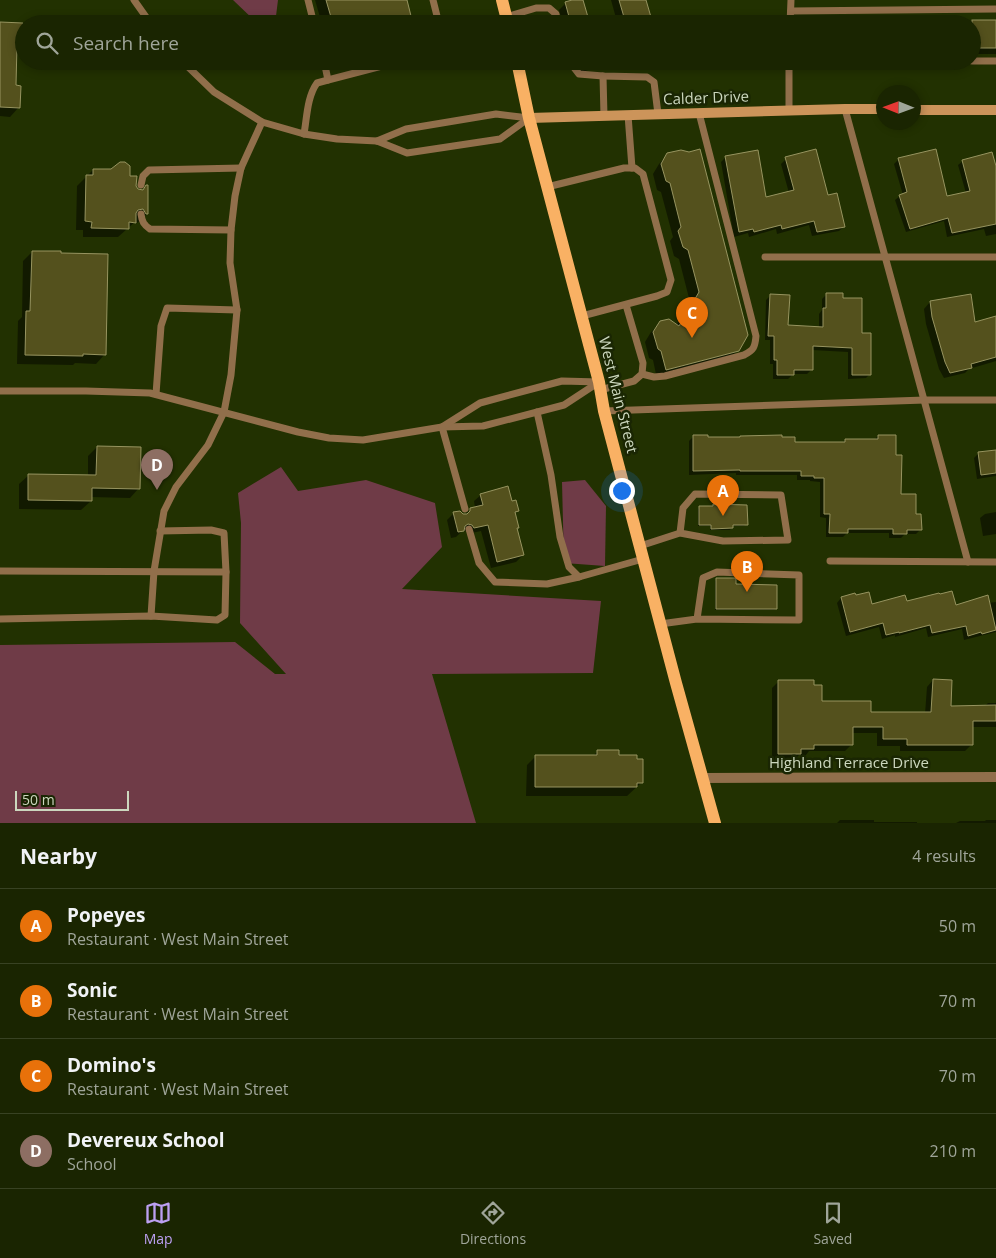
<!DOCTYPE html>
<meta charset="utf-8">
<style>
body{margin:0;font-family:"Open Sans",sans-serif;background:#232d0b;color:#f1f3f6}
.compass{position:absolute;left:876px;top:85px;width:45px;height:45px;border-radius:50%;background:#1a2501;box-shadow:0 2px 8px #0003;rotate:271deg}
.scale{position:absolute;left:15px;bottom:12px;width:114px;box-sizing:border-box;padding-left:5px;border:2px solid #ccd7be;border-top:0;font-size:14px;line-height:18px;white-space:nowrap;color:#ccd7be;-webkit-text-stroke:4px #1a2603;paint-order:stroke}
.you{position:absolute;left:621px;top:490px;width:18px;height:18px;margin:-12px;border:4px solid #fff;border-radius:50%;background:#1a73e8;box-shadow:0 0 0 8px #1a73e833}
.badge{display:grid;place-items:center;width:32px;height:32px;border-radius:50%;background:#bca0f2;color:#fff;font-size:16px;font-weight:700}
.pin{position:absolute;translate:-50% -41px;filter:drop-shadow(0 1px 2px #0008)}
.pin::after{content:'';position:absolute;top:26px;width:18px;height:15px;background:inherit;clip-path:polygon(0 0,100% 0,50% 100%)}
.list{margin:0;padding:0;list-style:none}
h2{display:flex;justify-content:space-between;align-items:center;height:65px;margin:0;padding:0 20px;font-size:21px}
h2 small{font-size:16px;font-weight:400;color:#9fa599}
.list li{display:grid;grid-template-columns:32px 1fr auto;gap:15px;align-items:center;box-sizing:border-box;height:75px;padding:0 20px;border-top:1px solid #384223}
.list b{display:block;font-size:19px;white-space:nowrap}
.list p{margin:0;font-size:16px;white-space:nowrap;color:#9fa599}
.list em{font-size:16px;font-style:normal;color:#9fa599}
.icon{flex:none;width:28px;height:28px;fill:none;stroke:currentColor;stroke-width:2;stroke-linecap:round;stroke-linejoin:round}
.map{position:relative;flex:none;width:996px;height:823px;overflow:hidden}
.search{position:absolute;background:#1a2501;box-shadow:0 2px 8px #0003;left:15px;right:15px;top:15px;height:55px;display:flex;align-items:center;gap:12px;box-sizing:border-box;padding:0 18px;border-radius:28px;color:#9fa599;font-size:19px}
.sheet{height:365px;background:#1a2501}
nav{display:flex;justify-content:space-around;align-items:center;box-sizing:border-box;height:70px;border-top:1px solid #384223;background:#1a2501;font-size:14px;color:#9fa599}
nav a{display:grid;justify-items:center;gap:2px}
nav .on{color:#bca0f2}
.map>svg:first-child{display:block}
.green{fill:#6f3b47}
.shadow{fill:#0007}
.building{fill:#54511d;stroke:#979460}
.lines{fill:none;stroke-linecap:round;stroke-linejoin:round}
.lane{stroke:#916f4b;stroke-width:7}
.street{stroke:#916f4b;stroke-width:10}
.secondary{stroke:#cc945a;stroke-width:10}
.primary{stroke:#f9b164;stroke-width:12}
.labels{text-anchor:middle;stroke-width:5;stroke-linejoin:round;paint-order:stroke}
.street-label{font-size:15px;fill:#ccd7be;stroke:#1a2603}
</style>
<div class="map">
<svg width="996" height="823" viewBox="0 0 996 823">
<rect width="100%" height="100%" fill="#223101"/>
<g class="green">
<path d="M233 0H278L275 24H258Z"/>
<path d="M281 467 298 491 366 480 435 503 442 547 402 589 601 601 593 673 432 674 476 823H0V645L235 642 275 674H286L240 623 241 523 238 493Z"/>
<path d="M585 480 606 506 605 566 564 563 562 482Z"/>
</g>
<g class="shadow">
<path d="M315 0H405L412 24H322Z"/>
<path d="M577 0H582L589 24H563L559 10 566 3Z"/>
<path d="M611 0H645L652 24H592L616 18Z"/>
<path d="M926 21H996V54H972V24H923Z"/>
<path d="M0 24 21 44 16 49 14 87 19 107 10 117 0 116Z"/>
<path d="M573 61H599V62L592 69 577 73Z"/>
<path d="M668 154 738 350 728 360 657 379 653 360 649 358 645 342 651 332 661 323 676 326 690 302 679 259 674 256 670 241 673 237 661 192 657 190 653 174 659 164Z"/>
<path d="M726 157 765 199 789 193 781 164 786 159 827 196 844 226 839 231 812 236 809 225 777 234 776 229 749 237 748 233 734 237 721 162Z"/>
<path d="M899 159 946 197 966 193 958 165 963 161 996 171V234L986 236 984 229 947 237 944 221 906 232 895 200 900 196 903 195 894 164Z"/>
<path d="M93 170 128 177 136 189 147 214 137 223 136 221 118 237H83V230H76L77 186Z"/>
<path d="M32 252 105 354 96 364 75 363 73 365 17 364 18 321 22 317 23 261Z"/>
<path d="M827 294 841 299 861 334 870 374 866 378 848 379V352L812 350V369L807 374H793L788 379H773V364H770V340H765L766 300 771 295 787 327 819 328V314L822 310V299Z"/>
<path d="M930 302 974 323 996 317V361L969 369 965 373 944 378 939 369 926 324 924 309Z"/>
<path d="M878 436 895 456 900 495 915 515 920 530 916 534H905L901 538H889V533H847L843 537H826V518L820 517V482L810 481V480H797V475H736V473L689 475V441L693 437 794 443H842L845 440H874Z"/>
<path d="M97 447 139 488 130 498 91 497V501L81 510 19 509V484L29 475 88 476V456Z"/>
<path d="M996 451V476L977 479 974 458 978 454Z"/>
<path d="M481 495 511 503 517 511 514 514 523 555 516 562 491 568 481 531 467 534 466 531H462L456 537 451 538 447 520 454 513 465 515 471 509 475 508 474 501Z"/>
<path d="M714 505 746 524 744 526H732L730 530H710V526H698V509L699 508H711Z"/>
<path d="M996 512V534L983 536 980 518 985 514Z"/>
<path d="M717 579 776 609 774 610H715V581Z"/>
<path d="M855 595 871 606 906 603 955 607 996 602V632L964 640 962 629 928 637 926 628 895 637V635L882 639 879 627 846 636 837 603 841 598Z"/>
<path d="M933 680 949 707H984L988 703H996V727H972V744L965 751H900V746H877V733H852V744L845 751H809L806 755H799L793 761H772V688L778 682 820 702 870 713 925 714 927 687Z"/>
<path d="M598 751 618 756 642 782 627 796H526L527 765 536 756H593Z"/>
<path d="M840 820H874V822H917V823H837Z"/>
<path d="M986 820H996V823H956L960 821H985Z"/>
</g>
<g class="building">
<path d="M326 0H407L413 24H333Z"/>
<path d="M572 0H583L590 24H571L565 2Z"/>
<path d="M619 0H646L653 24H626Z"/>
<rect x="972" y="20" width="24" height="28"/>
<path d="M0 22 23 23V44H17L16 85 21 86 20 108 0 107Z"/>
<path d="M700 149 748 335 739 351 666 370 661 351 658 349 653 332 660 321 669 319 679 326 699 292 688 250 683 247 678 231 681 227 670 183 666 181 661 164 667 153 681 150 689 152Z"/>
<path d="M816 149 828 195 837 193 845 227 817 232 814 221 782 229 781 225 754 232 753 229 739 232 725 156 758 150 766 197 794 190 785 157Z"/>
<path d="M936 149 947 196 970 191 962 160 992 152 996 166V224L952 233 948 218 910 229 899 195 907 192 898 158Z"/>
<path d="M120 162H125L130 166V176H137L136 186 138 189 143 190 146 185H148V214H146L143 209 138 210 136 213V223L129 222V229L91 228 92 222 85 221 86 175H93V169H111Z"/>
<path d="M32 251H61V253L108 254 106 355 83 354V356L25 355 26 311H30Z"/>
<path d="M826 293H843V298H862V333H871V375H852V348L813 346V370H794V375H777V360H774V336H768L770 294 790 295 788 325 823 327V308H826Z"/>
<path d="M971 294 975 322 996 316V357L971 364 972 368 950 373 945 362 932 317 930 301Z"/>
<path d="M693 435H708V437H740V436L782 435V437H795V442H845V439H878V435H896V455H902L901 494H916V514H921L922 530H907V534H893V529H848V533H829L830 514H824V478H814V476H801V471H740V470L693 471Z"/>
<path d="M97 446 141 447 140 489 92 488V501L28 500V474L96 475Z"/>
<path d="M996 450V473L981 475 978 452Z"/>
<path d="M508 486 512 501 516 500 519 511 515 512 519 528H517L524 555 497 562 488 525 474 528 472 525 468 524 465 526 464 531 458 532 453 512 460 511 463 514H467L470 511V508L483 505 480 494Z"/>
<path d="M713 504 747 505 748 525H733V528L711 529V525H699V506H713Z"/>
<path d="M716 578H736V584L777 585V609H716Z"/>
<path d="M952 591 956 605 988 595 996 630 982 634 981 632 968 636 966 626 932 633 930 625 899 633V632L886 635 883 623 850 632 841 597 855 593 856 595 869 592 872 604 905 595 907 601 939 593 940 594Z"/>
<path d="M933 679 952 680 951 706 996 705V721H973V745H907V739H883V727H853V745H814V749H801V754H778V680H814V685H822V701H871V712H931Z"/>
<path d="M597 750H619V755H637V759H643V783H637V787H535V755H597Z"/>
</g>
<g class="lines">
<g class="lane">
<path d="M134 0 151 24"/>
<path d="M308 0 314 24"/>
<path d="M433 0 439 24"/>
<path d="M791 11 996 9"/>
<path d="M506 17 536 8H549L556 14 558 24"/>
<path d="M790 24 791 0"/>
<path d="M182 61 214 92 262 122 304 134 337 139 377 141 407 153 500 139 529 118"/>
<path d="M569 61 579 74 603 76 647 77 654 82 658 114"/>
<path d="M789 61V111"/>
<path d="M972 61H996"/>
<path d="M518 68 550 61"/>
<path d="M603 76 604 116"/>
<path d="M328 80 401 61"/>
<path d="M845 109 968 562"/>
<path d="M628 115 632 168"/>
<path d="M304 134C307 117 307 97 317 83L328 80 324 61"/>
<path d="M377 141 406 129 496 114 529 118"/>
<path d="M141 185 143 176 149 170 241 168"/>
<path d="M547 187 624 168H635L643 174 671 280 667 292 657 296 582 316"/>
<path d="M141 214C142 222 144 225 150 229L231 230"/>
<path d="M765 257H996"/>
<path d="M642 374 654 377 665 376 744 355C754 350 755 347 756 336L699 113"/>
<path d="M600 390 634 381 642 374 643 363 626 305"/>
<path d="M0 391H86L150 393 298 432 329 438 363 440 442 427 483 426 564 405 599 382"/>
<path d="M156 394 161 326 167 308 237 310"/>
<path d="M604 411 925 400H996"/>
<path d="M537 412 551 475 560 537 569 567 579 577 643 559"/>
<path d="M442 427 480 403 562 381 599 382"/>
<path d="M442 427 465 509"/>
<path d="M469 529 479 563 495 582 547 584 579 577"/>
<path d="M640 546 680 533 723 541 788 540 781 495 695 494 683 508 680 533"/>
<path d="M830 561 996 562"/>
<path d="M0 571 226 572"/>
<path d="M151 616 154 571 164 511 176 487 208 445 224 412 231 375 237 310 230 263 231 230 235 196 241 168 262 122"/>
<path d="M0 619 151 616 217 620 225 615 226 572 224 533 211 530 160 531"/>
<path d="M660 624 697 619 799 620V575L717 572 703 578 697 619"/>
</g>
<path class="street" d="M702 778 996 777"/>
<g class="secondary">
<path d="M914 110H996"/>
<path d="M529 118 845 109H884"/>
</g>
<g class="primary">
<path d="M502 0 508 24"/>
<path d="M517 61 529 118 599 382 604 411 676 683 715 823"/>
</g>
</g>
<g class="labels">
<g class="street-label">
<text transform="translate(706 98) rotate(-2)" y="5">Calder Drive</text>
<text transform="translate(618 395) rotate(76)" y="5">West Main Street</text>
<text x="849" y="768">Highland Terrace Drive</text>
</g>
</g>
</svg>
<svg class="compass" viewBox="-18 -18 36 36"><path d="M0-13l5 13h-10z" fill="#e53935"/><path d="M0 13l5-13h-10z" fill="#9fa599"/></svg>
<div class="scale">50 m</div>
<div class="you"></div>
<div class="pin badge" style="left:723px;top:516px;background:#e8710a">A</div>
<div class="pin badge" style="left:747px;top:592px;background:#e8710a">B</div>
<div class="pin badge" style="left:692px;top:338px;background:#e8710a">C</div>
<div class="pin badge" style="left:157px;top:490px;background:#8d6e63">D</div>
<div class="search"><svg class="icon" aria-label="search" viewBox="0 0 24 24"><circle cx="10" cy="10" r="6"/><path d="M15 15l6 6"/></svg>Search here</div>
</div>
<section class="sheet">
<h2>Nearby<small>4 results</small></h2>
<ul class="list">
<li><span class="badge" style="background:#e8710a">A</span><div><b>Popeyes</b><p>Restaurant · West Main Street</p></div><em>50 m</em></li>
<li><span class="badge" style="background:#e8710a">B</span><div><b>Sonic</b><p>Restaurant · West Main Street</p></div><em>70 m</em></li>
<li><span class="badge" style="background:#e8710a">C</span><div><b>Domino's</b><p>Restaurant · West Main Street</p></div><em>70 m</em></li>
<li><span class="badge" style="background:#8d6e63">D</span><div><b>Devereux School</b><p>School</p></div><em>210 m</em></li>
</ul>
</section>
<nav>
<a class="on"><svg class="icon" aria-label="map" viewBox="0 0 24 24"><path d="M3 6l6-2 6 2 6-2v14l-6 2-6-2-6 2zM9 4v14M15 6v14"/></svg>Map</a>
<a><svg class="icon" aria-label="directions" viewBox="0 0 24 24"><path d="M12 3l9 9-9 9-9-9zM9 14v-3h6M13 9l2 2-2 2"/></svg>Directions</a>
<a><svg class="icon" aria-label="saved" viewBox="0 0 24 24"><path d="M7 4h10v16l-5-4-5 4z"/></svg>Saved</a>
</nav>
